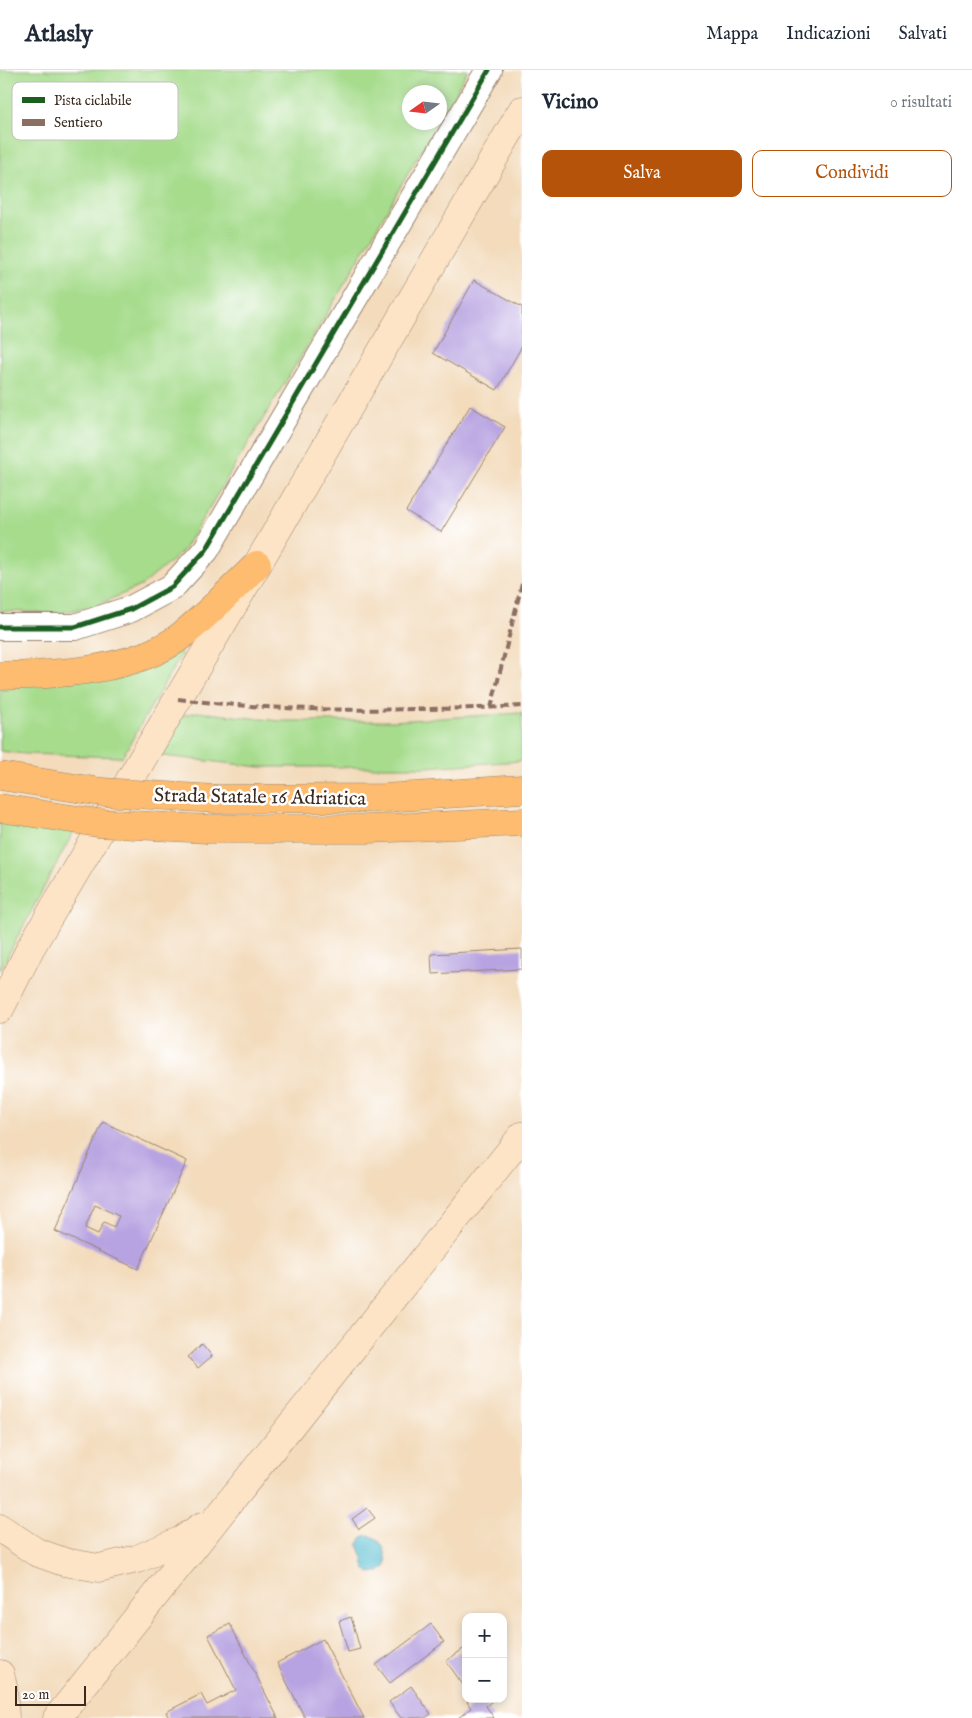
<!DOCTYPE html>
<html lang="it">
<meta charset="utf-8">
<style>
body{margin:0;font-family:"IM FELL English",serif;background:#f2f2f3;color:#1f2937}
.controls{position:absolute;right:15px;bottom:15px;display:grid;overflow:hidden;border-radius:10px;box-shadow:0 2px 8px #0003}
.controls button{width:45px;height:45px;display:grid;place-items:center;padding:0;border:0;border-bottom:1px solid #e0e1e3;background:#fff;color:#1f2937;font:25px sans-serif}
.compass{position:absolute;left:402px;top:15px;width:45px;height:45px;border-radius:50%;background:#fff;box-shadow:0 2px 8px #0003;rotate:256deg}
.scale{position:absolute;left:15px;bottom:12px;width:71px;box-sizing:border-box;padding-left:5px;border:2px solid #3b2a1e;border-top:0;font-size:14px;line-height:18px;white-space:nowrap;color:#3b2a1e;-webkit-text-stroke:4px #fff;paint-order:stroke}
.list{margin:0;padding:0;list-style:none}
h2{display:flex;justify-content:space-between;align-items:center;height:65px;margin:0;padding:0 20px;font-size:21px}
h2 small{font-size:16px;font-weight:400;color:#747a83}
.actions{display:flex;gap:10px;padding:15px 20px}
.actions a{flex:1;padding:11px 0;border:1px solid #b45309;border-radius:10px;text-align:center;font-size:18px;color:#b45309}
.actions .main{background:#b45309;color:#fff}
.map{position:relative;flex:none;width:522px;height:1648px;overflow:hidden}
header{display:flex;align-items:center;gap:30px;box-sizing:border-box;height:70px;padding:0 25px;background:#fff;border-bottom:1px solid #e0e1e3}
header strong{font-size:24px}
nav{display:flex;gap:28px;margin-inline-start:auto;font-size:18px}
main{display:flex}
aside{flex:1;background:#fff}
.map>svg:first-child{display:block}
.green{fill:#a6dc8c;stroke:#708355}
.water{fill:#52bbcf;stroke:#467276}
.building{fill:#b7a3e1;fill-rule:evenodd}
.lines{fill:none;stroke-linecap:round;stroke-linejoin:round}
.minor-casing{stroke:#97826d;stroke-width:28}
.secondary-casing{stroke:#97826d;stroke-width:29}
.trunk-casing{stroke:#97826d;stroke-width:29}
.minor{stroke:#fff;stroke-width:26}
.secondary{stroke:#fee4c6;stroke-width:28}
.trunk{stroke:#fdbc70;stroke-width:28}
.trunk-bridge-casing{stroke:#97826d;stroke-width:29;stroke-linecap:butt}
.trunk-bridge{stroke:#fdbc70;stroke-width:28}
.quiet{stroke:#8d6e63;stroke-width:4;stroke-dasharray:8 4;stroke-linecap:butt}
.cycleway-casing{stroke:#fff;stroke-width:8}
.cycleway{stroke:#1b5e20;stroke-width:5}
.labels{text-anchor:middle;stroke-width:5;stroke-linejoin:round;paint-order:stroke}
.street-label{font-size:20px;fill:#3b2a1e;stroke:#fff}
.key{fill:#fff;stroke:#c4bfbc;stroke-width:1}
.key-label{font-size:14px;fill:#3b2a1e}
</style>
<header>
<strong>Atlasly</strong>
<nav><a>Mappa</a><a>Indicazioni</a><a>Salvati</a></nav>
</header>
<main>
<div class="map">
<svg width="522" height="1648" viewBox="0 0 522 1648">
<rect width="100%" height="100%" fill="#fff"/>
<filter id="ink" filterUnits="userSpaceOnUse"><feTurbulence type="fractalNoise" baseFrequency=".02" numOctaves="2"/><feDisplacementMap in="SourceGraphic" scale="10" xChannelSelector="R" yChannelSelector="G"/><feConvolveMatrix kernelMatrix="1 2 1 2 8 2 1 2 1" color-interpolation-filters="sRGB"/></filter>
<filter id="wash" filterUnits="userSpaceOnUse"><feTurbulence type="fractalNoise" baseFrequency=".0096" numOctaves="4" result="noise"/><feDisplacementMap in="SourceGraphic" scale="20" xChannelSelector="R" yChannelSelector="G"/><feGaussianBlur stdDeviation="1.12" result="paint"/><feColorMatrix in="noise" values="0 0 0 0 0 0 0 0 0 0 0 0 0 0 0 0 0 1.4 0 .05"/><feComposite in="paint" operator="in"/></filter>
<g filter="url(#wash)">
<rect width="100%" height="100%" fill="#f3dbbc"/>
<g class="green">
<path d="M0 0H468L440 49V22H410V52L437 53 341 220 183 481 143 515 95 536 57 543 0 541Z"/>
<path d="M180 581 181 585 122 687 25 684 0 681V612Z"/>
<path d="M197 642 280 651H393L522 643V691L425 697H260L155 685 184 645Z"/>
<path d="M0 750 76 757 0 900Z"/>
</g>
<path class="water" d="M368 1465C382 1468 388 1484 386 1497L379 1502 369 1503 365 1499 363 1488 358 1474 362 1467Z"/>
<g id="blocks">
<g class="building">
<path d="M474 210 522 237V276L497 320 433 283Z"/>
<path d="M470 336 505 357 441 462 406 441Z"/>
<path d="M522 879V899L432 904 431 884Z"/>
<path d="M103 1052 187 1091 138 1199 55 1161ZM95 1135 119 1146 114 1157 104 1152 98 1164 85 1158Z"/>
<path d="M202 1274 212 1286 198 1298 188 1287Z"/>
<path d="M367 1438 375 1448 359 1459 352 1449Z"/>
<path d="M351 1547 360 1579 348 1582 339 1551Z"/>
<path d="M230 1554 278 1648H169L166 1642 201 1624 207 1635 236 1620 208 1565Z"/>
<path d="M431 1554 444 1572 390 1613 376 1595Z"/>
<path d="M323 1569 364 1648H305L277 1593Z"/>
<path d="M466 1577V1619L446 1591Z"/>
<path d="M411 1616 431 1644 425 1648H401L389 1632Z"/>
<path d="M471 1629H491L492 1631 486 1636 494 1648H458L471 1638 467 1632Z"/>
</g>
</g>
</g>
<g filter="url(#ink)">
<use href="#blocks" fill-opacity="0" stroke="#97826d" stroke-width="1"/>
<g class="lines">
<defs>
<path id="minor" d="M0 557H75L131 539 172 517 206 480 489 0"/>
<g id="secondary">
<path d="M0 939 31 877 257 495 522 40"/>
<path d="M0 1458 36 1482 64 1492 99 1498 137 1489 182 1470 202 1456"/>
<path d="M0 1604 3 1616 5 1648"/>
<path d="M57 1648 522 1066"/>
</g>
<g id="trunk">
<path d="M0 606C55 605 136 601 181 566 208 544 232 519 257 495"/>
<path d="M216 729 384 728 522 719"/>
<path d="M208 759H369L522 752"/>
</g>
</defs>
<use href="#minor" class="minor-casing"/>
<use href="#secondary" class="secondary-casing"/>
<use href="#trunk" class="trunk-casing"/>
<use href="#minor" class="minor"/>
<use href="#secondary" class="secondary"/>
<use href="#trunk" class="trunk"/>
<defs>
<g id="trunk-bridge">
<path d="M0 706 101 722 216 729"/>
<path d="M0 738 98 753 208 759"/>
</g>
</defs>
<use href="#trunk-bridge" class="trunk-bridge-casing"/>
<use href="#trunk-bridge" class="trunk-bridge"/>
<g class="quiet">
<path d="M178 629C257 639 336 641 415 639 451 639 486 638 522 636"/>
<path d="M491 638 522 514"/>
</g>
<defs>
<path id="cycleway" d="M0 557H75L131 539 172 517 206 480 489 0"/>
</defs>
<use href="#cycleway" class="cycleway-casing"/>
<use href="#cycleway" class="cycleway"/>
</g>
</g>
<g class="labels">
<g class="street-label">
<text transform="translate(260 726) rotate(1)" y="7">Strada Statale 16 Adriatica</text>
</g>
</g>
<rect x="12" y="12" width="166" height="58" rx="8" class="key"/>
<rect x="22" y="27" width="23" height="6" fill="#1b5e20"/>
<rect x="22" y="49" width="23" height="7" fill="#8d6e63"/>
<g class="key-label">
<text x="54" y="35">Pista ciclabile</text>
<text x="54" y="57">Sentiero</text>
</g>
</svg>
<div class="controls">
<button>+</button>
<button>−</button>
</div>
<svg class="compass" viewBox="-18 -18 36 36"><path d="M0-13l5 13h-10z" fill="#e53935"/><path d="M0 13l5-13h-10z" fill="#747a83"/></svg>
<div class="scale">20 m</div>
</div>
<aside>
<h2>Vicino<small>0 risultati</small></h2>
<ul class="list">
</ul>
<div class="actions"><a class="main">Salva</a><a>Condividi</a></div>
</aside>
</main>
